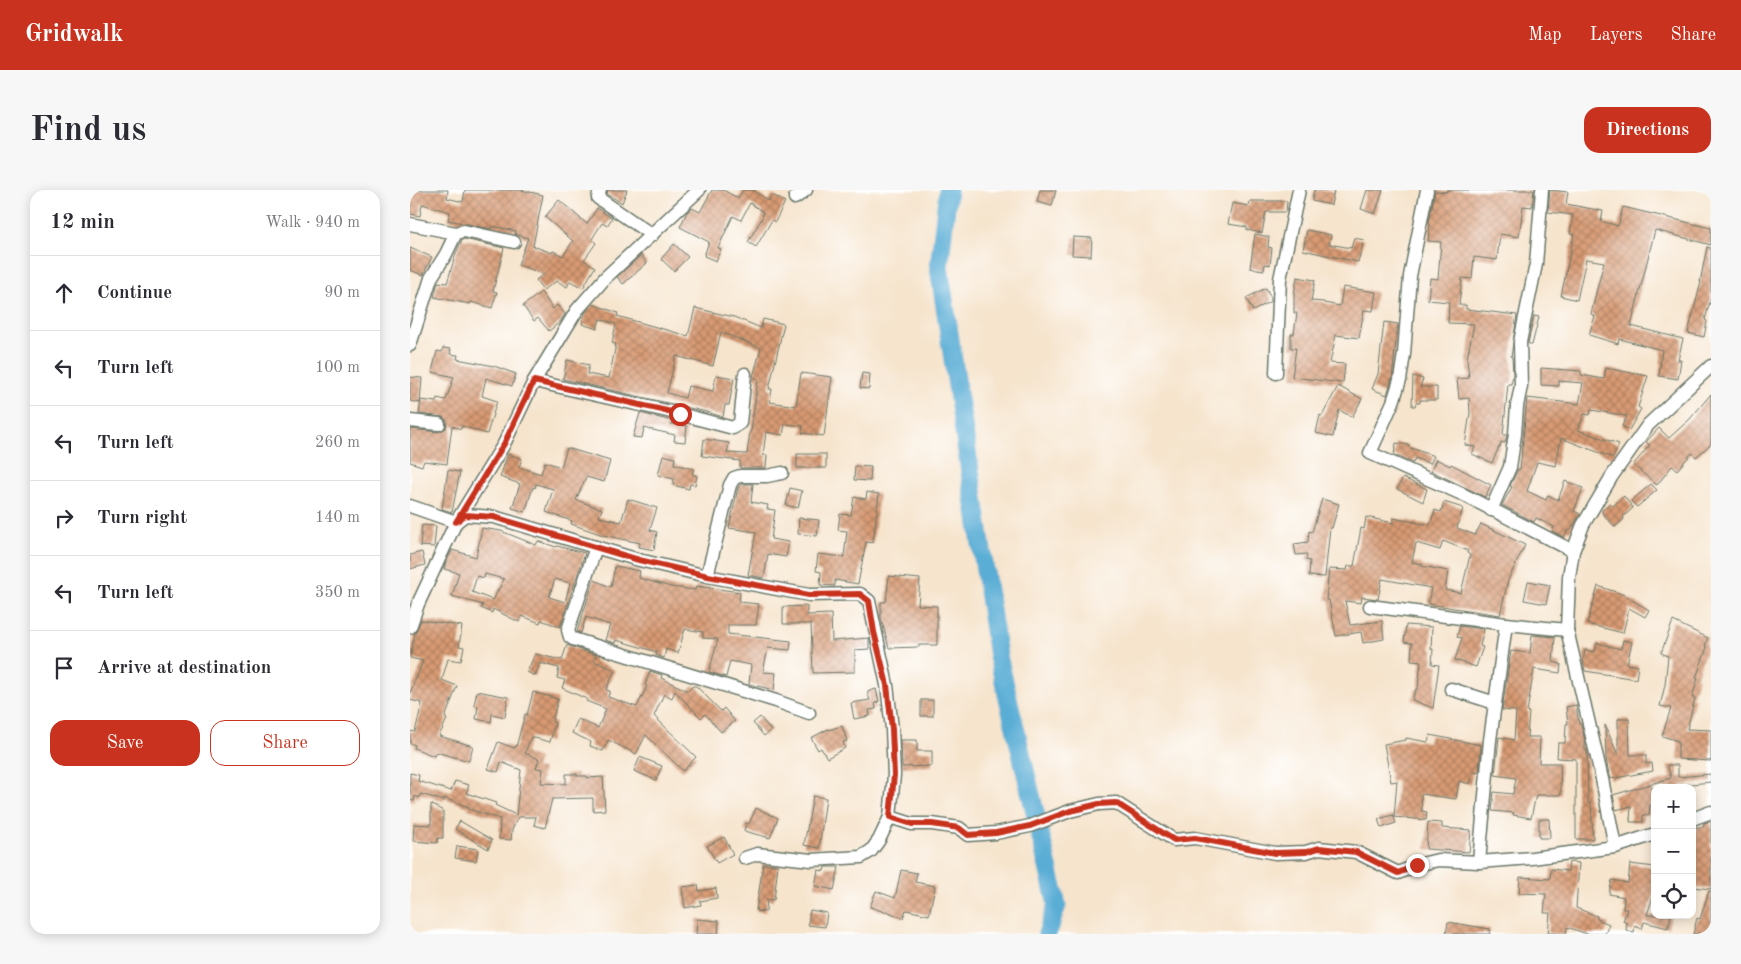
<!DOCTYPE html>
<meta charset="utf-8">
<style>
body{margin:0;font-family:"Old Standard TT",serif;background:#f7f7f7;color:#2b2b33}
.controls{position:absolute;right:15px;bottom:15px;display:grid;overflow:hidden;border-radius:10px;box-shadow:0 2px 12px #0003}
.controls button{width:45px;height:45px;display:grid;place-items:center;padding:0;border:0;border-bottom:1px solid #e1e1e2;background:#fff;color:#2b2b33;font:25px sans-serif}
.stop{position:absolute;width:15px;height:15px;margin:-11px;border:4px solid #c8321e;border-radius:50%;background:#fff}
.stop.end{background:#c8321e;border-color:#fff;box-shadow:0 1px 5px #0008}
.list{margin:0;padding:0;list-style:none}
h2{display:flex;justify-content:space-between;align-items:center;height:65px;margin:0;padding:0 20px;font-size:21px}
h2 small{font-size:16px;font-weight:400;color:#7c7c81}
.list li{display:grid;grid-template-columns:32px 1fr auto;gap:15px;align-items:center;box-sizing:border-box;height:75px;padding:0 20px;border-top:1px solid #e1e1e2}
.list b{display:block;font-size:19px;white-space:nowrap}
.list em{font-size:16px;font-style:normal;color:#7c7c81}
.actions{display:flex;gap:10px;padding:15px 20px}
.actions a{flex:1;padding:11px 0;border:1px solid #c8321e;border-radius:15px;text-align:center;font-size:18px;color:#c8321e}
.actions .main{background:#c8321e;color:#fff}
.icon{flex:none;width:28px;height:28px;fill:none;stroke:currentColor;stroke-width:2;stroke-linecap:round;stroke-linejoin:round}
.map{position:relative;flex:none;width:1301px;height:744px;overflow:hidden;border-radius:15px}
header{display:flex;align-items:center;gap:30px;box-sizing:border-box;height:70px;padding:0 25px;background:#c8321e;color:#fff}
header strong{font-size:24px}
nav{display:flex;gap:28px;margin-inline-start:auto;font-size:18px}
.intro{display:flex;align-items:center;justify-content:space-between;box-sizing:border-box;height:120px;padding:0 30px}
h1{margin:0;font-size:35px}
.button{padding:12px 22px;border-radius:15px;background:#c8321e;color:#fff;font-size:18px;font-weight:700}
main{display:flex;gap:30px;padding:0 30px}
aside{flex:1;background:#fff;border-radius:15px;box-shadow:0 2px 12px #0003}
.map>svg:first-child{display:block}
.lines{fill:none;stroke-linecap:round;stroke-linejoin:round}
.river{stroke:#5aadd5;stroke-width:19}
.building{fill:url(#building-cross-hatch);fill-rule:evenodd}
.minor-casing{stroke:#6a7769;stroke-width:15}
.minor{stroke:#fff;stroke-width:12}
.route{stroke:#c8321e;stroke-width:6}
</style>
<header>
<strong>Gridwalk</strong>
<nav><a>Map</a><a>Layers</a><a>Share</a></nav>
</header>
<div class="intro"><h1>Find us</h1><a class="button">Directions</a></div>
<main>
<aside>
<h2>12 min<small>Walk · 940 m</small></h2>
<ul class="list">
<li><svg class="icon" aria-label="ahead" viewBox="0 0 24 24"><path d="M12 20V5M6 11l6-6 6 6"/></svg><div><b>Continue</b></div><em>90 m</em></li>
<li><svg class="icon" aria-label="left" viewBox="0 0 24 24"><path d="M17 20v-9H6M10 6l-5 5 5 5"/></svg><div><b>Turn left</b></div><em>100 m</em></li>
<li><svg class="icon" aria-label="left" viewBox="0 0 24 24"><path d="M17 20v-9H6M10 6l-5 5 5 5"/></svg><div><b>Turn left</b></div><em>260 m</em></li>
<li><svg class="icon" aria-label="right" viewBox="0 0 24 24"><path d="M7 20v-9h11M14 6l5 5-5 5"/></svg><div><b>Turn right</b></div><em>140 m</em></li>
<li><svg class="icon" aria-label="left" viewBox="0 0 24 24"><path d="M17 20v-9H6M10 6l-5 5 5 5"/></svg><div><b>Turn left</b></div><em>350 m</em></li>
<li><svg class="icon" aria-label="arrive" viewBox="0 0 24 24"><path d="M6 21V4h12l-3 4 3 4H6"/></svg><div><b>Arrive at destination</b></div></li>
</ul>
<div class="actions"><a class="main">Save</a><a>Share</a></div>
</aside>
<div class="map">
<svg width="1301" height="744" viewBox="0 0 1301 744">
<defs>
<pattern id="building-cross-hatch" width="8" height="8" patternUnits="userSpaceOnUse" patternTransform="scale(1.25)"><rect width="8" height="8" fill="#d89a73"/><path d="M0 0l8 8M0 8l8-8" fill="none" stroke="#af7f5f"/></pattern>
</defs>
<rect width="100%" height="100%" fill="#fff"/>
<filter id="ink" filterUnits="userSpaceOnUse"><feTurbulence type="fractalNoise" baseFrequency=".02" numOctaves="2"/><feDisplacementMap in="SourceGraphic" scale="10" xChannelSelector="R" yChannelSelector="G"/><feConvolveMatrix kernelMatrix="1 2 1 2 8 2 1 2 1" color-interpolation-filters="sRGB"/></filter>
<filter id="wash" filterUnits="userSpaceOnUse"><feTurbulence type="fractalNoise" baseFrequency=".0096" numOctaves="4" result="noise"/><feDisplacementMap in="SourceGraphic" scale="20" xChannelSelector="R" yChannelSelector="G"/><feGaussianBlur stdDeviation="1.12" result="paint"/><feColorMatrix in="noise" values="0 0 0 0 0 0 0 0 0 0 0 0 0 0 0 0 0 1.4 0 .05"/><feComposite in="paint" operator="in"/></filter>
<g filter="url(#wash)">
<rect width="100%" height="100%" fill="#f6e4cc"/>
<g class="lines">
<path class="river" d="M538 0 529 77 588 466 647 715 637 744"/>
</g>
<g id="blocks">
<g class="building">
<path d="M0 0H38L37 8 53 12 55 0H111L133 5 123 56 142 63 143 61 153 66 163 51 135 27 149 10 177 34 187 18 202 28 197 36 192 33 182 49 186 53 174 70 185 77 173 98 160 91 157 97 147 91 133 100 126 90 134 84 108 75 118 48 105 44 106 41 82 36 81 39 38 30 40 22 12 14 10 26 0 24Z"/>
<path d="M198 0H217L212 13 197 4Z"/>
<path d="M302 0H313L328 8 333 0H343L359 11 362 5 375 12 365 32 362 30 346 57 338 52 353 26 352 25 353 22 340 13 331 30 323 26 308 58 311 59 306 71 294 66 299 52 270 37 277 22 282 18 290 22Z"/>
<path d="M630 0H646L642 16 627 12Z"/>
<path d="M904 0 924 1 921 15 902 11Z"/>
<path d="M957 0H973L965 24 951 19Z"/>
<path d="M1037 0H1124L1122 17 1113 16 1109 47 1090 44 1087 70 1064 67 1062 89 1052 88 1049 115H1056V119L1107 125 1101 167H1102L1103 185 1101 194H1098L1093 245H1097L1095 253 1091 252 1090 257H1089L1082 273 1062 264 1065 257 1055 255 1060 223 1059 208 1049 209 1047 189 1059 188 1057 169 1064 134 1038 133 1039 112 1018 110 1020 88 1028 89 1031 52 1018 51 1020 33 1019 32 1025 1 1037 2Z"/>
<path d="M1140 0 1158 2 1156 14 1193 21 1191 31 1208 36 1213 17 1301 38V55L1245 40 1221 136 1273 149 1268 170H1271L1268 189 1249 186 1252 160 1209 149 1208 154 1179 145 1185 126 1181 124 1186 103 1194 72 1176 69 1167 110 1151 106 1164 45 1160 44 1163 25 1138 22Z"/>
<path d="M840 11H877L876 22H856L852 43 837 40V37L818 34 822 13 839 16Z"/>
<path d="M897 40 921 45 919 54 941 58 944 48 954 50 948 72 893 60Z"/>
<path d="M845 44 859 47 858 57 862 58 860 75 855 74 854 80 840 78Z"/>
<path d="M663 47 682 48 681 66 662 65Z"/>
<path d="M54 49 94 58 83 101 87 102 82 118 61 112 60 114 24 107 28 92 37 93 46 63 52 50Z"/>
<path d="M264 54 278 67 264 81 251 69Z"/>
<path d="M1297 57 1301 58V108L1295 130 1297 131 1294 147 1278 143 1291 92H1290Z"/>
<path d="M0 58 22 67 13 85 0 80Z"/>
<path d="M231 65 237 73 213 94 207 87Z"/>
<path d="M887 87 905 90 901 111 914 112V113L930 116 933 97 966 102 963 121 954 120 949 148 926 145 920 173 935 174 933 193 882 187 886 158H881V144H884L887 123H884V105Z"/>
<path d="M856 98 861 108V111L843 121 836 108Z"/>
<path d="M131 102 143 119 147 115 155 124 150 132 139 141 128 128 124 131 113 116Z"/>
<path d="M183 114 208 123 207 126 278 146 285 118 324 127 351 138 353 129 374 134 359 199H362L360 212 386 216 391 183 422 187 414 246 392 243 393 236 375 234 373 245 356 242 353 265H357L356 278H330V271L292 266 294 249 319 253 317 263 337 264 340 241H341L348 189 343 187 351 158 311 142 303 176 266 166 257 203 275 208 278 196 303 201 306 185 324 188 319 215H315L313 227 297 222 153 189 157 170 179 175 177 184 199 188 206 154 202 153 206 134 190 129 187 139 172 134 175 123Z"/>
<path d="M1124 126 1129 127 1122 155 1118 153Z"/>
<path d="M974 132 988 134 982 188 977 205 962 199 968 184Z"/>
<path d="M33 158 41 159 40 164 48 165 47 169 84 176 106 184 102 196 76 188 72 206 87 211 77 244 52 236 51 239 42 236 37 274 14 271 12 276 0 272V239L28 242 36 238 37 231 33 227 9 224 11 210 26 212 27 208 36 210 44 187 22 182 27 161 32 162Z"/>
<path d="M1131 178 1171 181V185L1194 189 1196 178 1238 186 1228 217 1231 219 1219 240 1212 236 1217 226 1181 220 1180 225 1174 224 1168 240 1209 254 1203 268 1151 248 1146 276 1127 272 1117 301 1136 310 1138 305 1148 310 1155 291 1173 298 1164 321 1170 324 1160 341 1158 340 1154 347 1142 341 1144 337 1126 328 1124 332 1092 315 1102 297 1100 296 1108 279H1110L1117 208 1169 214 1173 193 1149 191V196L1131 195Z"/>
<path d="M452 183 460 184 459 199 450 198Z"/>
<path d="M1003 186 1013 189 1010 197H1027V210H1010V213H1006L1005 216H1002Z"/>
<path d="M0 187 12 188 10 213 0 211Z"/>
<path d="M928 196 952 209 942 227 929 220 923 247 906 243 910 225 912 226Z"/>
<path d="M1301 204V254L1286 267 1282 263 1267 280 1262 276 1247 295 1223 275 1240 255 1236 252 1249 238 1259 248 1280 229Z"/>
<path d="M230 223 262 231 261 234 277 236 275 252 264 251 265 245 234 238 232 248 223 247Z"/>
<path d="M986 253 999 255 998 257 1024 266 1020 274 1005 268 1003 273 984 265Z"/>
<path d="M157 258 200 271 194 292 176 287 166 310 192 319 189 327 211 332 218 309 247 318 240 340 247 342 244 360 229 357 230 353 193 345 161 334 162 331 136 322 143 299 126 294 125 298 123 297 115 322 102 318 110 294 90 287 98 264 112 269 109 277 131 284 135 272 151 277Z"/>
<rect x="387" y="264" width="29" height="14"/>
<path d="M253 265 265 268 264 274 284 279 282 284 287 286 285 295 280 294 279 299 263 295 264 289 248 285Z"/>
<path d="M1026 269 1040 276 1041 274 1081 295 1075 307 1021 281Z"/>
<path d="M445 276 461 277 460 291 444 290Z"/>
<path d="M38 280 50 282 42 322 32 319Z"/>
<path d="M993 288 1017 299 1013 312 987 299Z"/>
<path d="M331 294H343L341 312 358 315 357 319 365 320 361 349 379 352 376 367 358 364 354 388 338 385 346 342 319 338 328 298Z"/>
<path d="M1241 294 1247 300 1227 317 1221 311Z"/>
<path d="M380 298 392 301 388 318 376 315Z"/>
<path d="M457 302 469 304 463 353 456 352 448 394 425 390V396L410 395 411 382 406 381 408 364 434 367 437 341 428 340 430 324 441 325 444 307 456 309Z"/>
<path d="M1214 306 1223 318 1213 327 1214 329 1205 337 1192 323V320L1200 313 1203 316Z"/>
<path d="M912 309 929 314 922 338 920 337 915 387 899 386 900 371 896 370 897 364 886 365 884 354 898 352 899 341 902 342Z"/>
<path d="M1034 312 1053 318 1047 338 1065 345 1071 334 1115 355 1098 390 1090 425 1018 414 1021 398 972 389 968 409 952 407 951 413 935 411 940 435 972 431 974 449 953 453 951 442 926 446 919 410H916L919 379 937 380 938 376H944L951 338 954 339 956 327 983 333V328L1020 335 1025 320 1031 322ZM1033 351 1058 361 1057 363 1060 365 1051 403 1035 400 1038 381 1012 376V374L1002 372 1006 353 1030 360Z"/>
<path d="M389 328 409 330 407 346 388 344Z"/>
<path d="M12 335 26 336 24 357 10 356Z"/>
<path d="M72 338 91 341 126 355 128 351 146 357 147 356 175 363 150 437 131 430 130 433 112 426 109 432 83 419 82 423 71 418 73 415 42 406 49 383 34 379 35 375 42 360 66 367ZM75 384 94 389 83 410 62 402 67 386 74 388ZM145 389 160 393 155 412 139 407Z"/>
<path d="M12 362 15 375 0 379V365Z"/>
<path d="M205 376 230 381 229 388 261 397 285 400 286 396 330 402 329 412 349 414 346 435H318V444L381 451 380 460 358 458 353 482 366 483 364 500 339 494 341 475 320 471 316 487 299 482 308 449 293 448V442L275 439 268 463 256 459 254 468 246 465 247 462 206 450 205 453 195 450 200 435 176 427 171 443 167 442 184 390 201 397Z"/>
<path d="M479 386 510 389 508 415 527 416V455H509V457L479 458 471 428V412H476Z"/>
<path d="M1118 391 1140 395 1136 414 1114 410Z"/>
<path d="M1188 396 1212 404 1239 420 1235 427 1219 418 1213 443 1177 434Z"/>
<path d="M397 416V425L421 424 422 451 459 448V459L445 460V482L403 483 401 434H373V417Z"/>
<path d="M11 430 52 436 49 456 54 457 51 471 38 469 32 490 47 496 35 528 37 529 29 546 63 556 59 571 26 562 24 566 4 558 5 555 0 553V541L5 542 12 513 0 510V503L13 471 0 468 5 443Z"/>
<path d="M1263 431 1298 448 1295 456 1297 457 1286 488H1288L1282 508H1285L1277 539 1301 540V571L1268 569V551L1252 546 1261 518 1250 516 1255 495 1258 466 1251 463Z"/>
<path d="M996 435 1022 437 1021 459H1023L1022 474 1029 475 1023 518 1002 510 1006 499H1008L1011 471 1001 470 1002 453 994 452Z"/>
<path d="M1050 436 1074 439 1070 456 1073 457 1066 477 1045 470 1052 448 1047 447Z"/>
<path d="M1122 445 1145 447 1143 472 1151 474 1150 483 1124 479 1117 522H1119L1117 547H1130L1129 573H1150L1151 605H1126L1121 628 1103 625 1104 623 1082 621 1084 602 1103 604 1106 588 1085 585 1089 547 1104 550 1106 521 1092 520 1101 461 1120 463Z"/>
<path d="M1213 450 1222 452 1217 474 1228 476 1226 489 1175 481 1173 471 1175 460 1185 462 1187 453 1211 459Z"/>
<path d="M157 455 186 465 184 471 205 480 196 500 200 501 198 507 227 517 237 496 235 495 240 481 252 485 251 488 278 501 283 496H286L311 521 314 518 325 531 311 542 295 524 291 528 265 501 262 508 254 504 244 526 286 567 273 581 236 545 226 564 198 550 193 561 180 556 181 552 162 543 168 529 188 538 196 519 176 511 177 509 152 498 155 490 147 488 149 478 130 473 125 486 117 482 125 464 152 470Z"/>
<path d="M466 499 469 512 465 513 466 519 459 520 460 526 444 529 441 513 460 510 457 502Z"/>
<path d="M67 501 98 507 95 527 82 524 81 532 66 529 68 516 64 515Z"/>
<path d="M123 502 148 509 142 532 145 533 140 552 121 547 115 563 129 569 126 578 133 579 131 593 156 594V584H167V586H177V588L193 587 195 620 183 621V608L142 609 135 638 124 635 126 627H108L102 640 101 650 89 649 90 629 58 619 59 617 34 608V611L11 604 9 608 5 606 4 611 0 610V583L9 585 8 591 41 601 45 591 59 595 56 603 86 613 85 615 106 625 111 580 91 572 88 582 78 579 88 552 104 558 105 557H106L115 524 117 525Z"/>
<rect x="511" y="510" width="12" height="16"/>
<path d="M1166 515 1169 534H1171L1175 551V560H1177L1178 613H1181L1183 649H1166V569L1147 568 1148 553H1155L1156 534H1158L1156 517Z"/>
<path d="M350 527 361 540 354 546 343 533Z"/>
<path d="M1208 529H1219L1220 565H1236V574L1242 573 1243 581 1200 589 1196 569 1195 535 1208 565Z"/>
<path d="M432 536 437 551 433 552 435 558 417 568 411 558 408 560 401 548 418 539V540Z"/>
<path d="M1020 545 1071 555 1069 583 1063 582 1060 594 1049 591 1046 609 1011 604 1012 621 1017 622 1016 630 984 627 987 591 981 592 974 554 996 550V548L1018 552Z"/>
<path d="M491 550H507V561H522V576L492 577Z"/>
<path d="M230 567 252 576 246 590 224 581Z"/>
<path d="M1257 575H1268V587L1301 584V592L1271 595V598H1241L1244 614 1240 615 1239 625H1233V632H1220L1221 616 1206 620 1203 605 1261 588Z"/>
<path d="M403 606 416 608 409 658 394 655Z"/>
<path d="M21 614 33 621V648H28L27 653 3 651 4 634 21 635Z"/>
<path d="M346 618 368 628 360 648 334 641 336 633 339 634Z"/>
<path d="M983 625 986 633 971 638 968 629Z"/>
<path d="M1129 629H1139L1140 648H1129Z"/>
<path d="M50 631 82 650 78 659 45 639Z"/>
<path d="M1301 631V699L1282 697V637H1293L1294 633Z"/>
<path d="M1018 632 1032 633V638L1061 640 1059 662 1016 659Z"/>
<path d="M314 647 323 664 307 673 297 656Z"/>
<path d="M47 656 68 659 66 671 45 668Z"/>
<path d="M1159 672 1169 673 1166 718 1187 726V729L1199 734 1195 744H1177L1157 737 1156 744 1138 743 1140 723H1134L1136 704 1109 703 1110 687 1140 689 1141 679 1158 681Z"/>
<path d="M353 674 368 675 364 710 357 709 356 722 346 721Z"/>
<path d="M1220 674 1245 677V700L1237 725H1261L1258 738 1234 732 1232 739 1225 736 1224 742 1216 740 1217 733 1213 731 1217 719H1213L1214 707 1199 704 1202 690 1218 693Z"/>
<path d="M415 677H429L424 700 405 696 408 680 414 681Z"/>
<path d="M491 680 507 683 505 692 525 696 519 725 496 720 493 728 476 721 475 722 460 717 466 701 485 708Z"/>
<path d="M288 695 289 701 306 698 307 708 290 711 291 715 275 718 272 697Z"/>
<path d="M1299 701H1301V744H1283L1287 728 1290 729Z"/>
<path d="M400 720 417 723 415 737 398 735Z"/>
<path d="M287 729 309 731 308 744H286Z"/>
<path d="M1038 732 1080 739V744H1036Z"/>
</g>
</g>
</g>
<g filter="url(#ink)">
<use href="#blocks" fill-opacity="0" stroke="#6a7769" stroke-width="1"/>
<g class="lines">
<defs>
<g id="minor">
<path d="M190 0 188 8 242 45"/>
<path d="M1017 0 1000 86 994 164 990 190 983 212 960 263 1054 305 1163 361"/>
<path d="M385 8 396 0"/>
<path d="M0 34 46 43 54 41 104 52"/>
<path d="M0 155 21 88 36 64 46 43"/>
<path d="M866 183 870 89 889 0"/>
<path d="M124 191 270 224 323 238 330 233 335 184"/>
<path d="M0 231 29 234"/>
<path d="M0 316 46 332"/>
<path d="M1081 320 1100 277 1105 244 1107 216 1111 196 1110 152 1126 74 1132 0"/>
<path d="M46 332 55 325 84 327 229 370 297 386 399 405 450 404 459 411 477 495 482 539 484 585 480 627 469 650 461 661 451 667 401 670 347 664 335 668"/>
<path d="M186 357 158 440 160 447 163 449 366 511 399 523"/>
<path d="M297 386 320 295 324 288 330 286H357L372 283"/>
<path d="M960 416 1096 434"/>
<path d="M0 437 8 414 46 332 94 254 124 191 167 120 195 88 289 0"/>
<path d="M1157 440 1096 434 1080 550 1069 672 1122 668 1205 657 1245 644"/>
<path d="M1041 499 1085 513"/>
<path d="M480 627 502 634H522L549 638 558 645 586 643 620 636 660 621 689 614 706 613 764 650 785 648 865 663 896 662 909 658 946 662 988 683 1007 675 1028 670 1069 672"/>
<path d="M1282 629 1301 622"/>
<path d="M1205 657 1192 589 1157 440 1159 387 1163 361 1173 335 1202 286 1238 235 1301 176"/>
</g>
</defs>
<use href="#minor" class="minor-casing"/>
<use href="#minor" class="minor"/>
</g>
</g>
<g class="lines" filter="url(#ink)">
<path class="route" d="M270 224 124 191 94 254 46 332 55 325 84 327 229 370 298 386 399 405 450 404 459 411 464 442 477 495 482 539 484 585 480 627 502 634H522L549 638 558 645 586 643 620 636 660 621 689 614 706 613 764 650 785 648 865 663 896 662 909 658 946 662 988 683 1007 675"/>
</g>
</svg>
<div class="controls">
<button>+</button>
<button>−</button>
<button><svg class="icon" aria-label="locate" viewBox="0 0 24 24"><circle cx="12" cy="12" r="6"/><path d="M12 2v4M12 18v4M2 12h4M18 12h4"/></svg></button>
</div>
<div class="stop" style="left:270px;top:224px"></div>
<div class="stop end" style="left:1007px;top:675px"></div>
</div>
</main>
